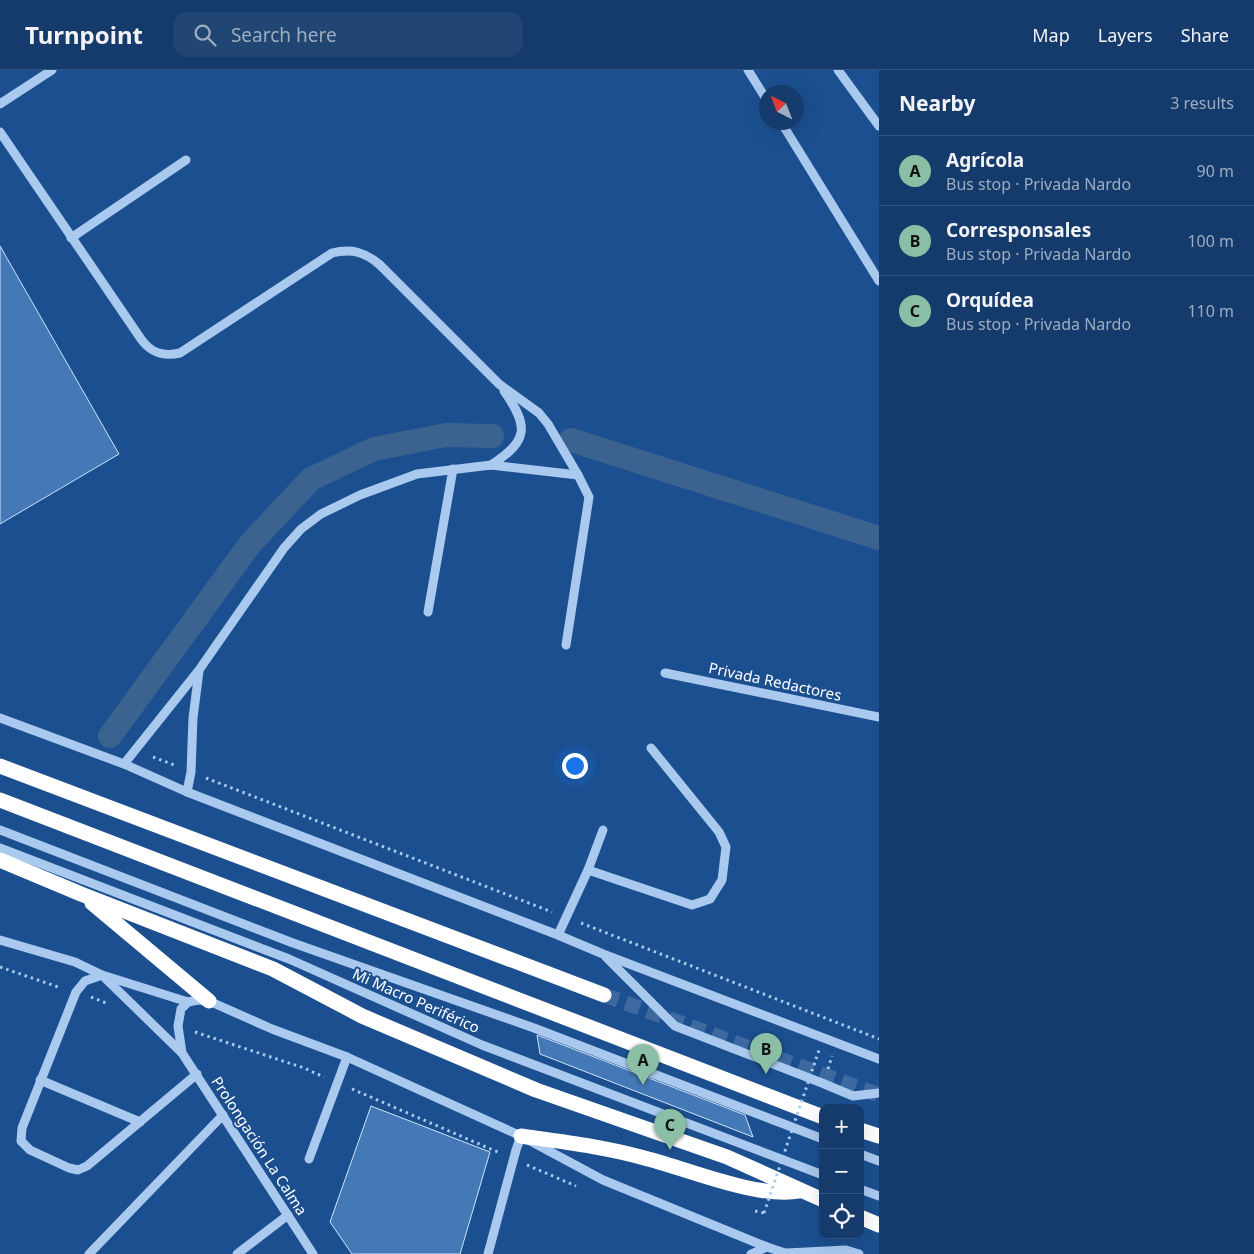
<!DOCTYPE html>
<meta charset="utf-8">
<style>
body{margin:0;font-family:"Noto Sans",sans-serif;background:#214673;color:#f1f3f6}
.controls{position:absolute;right:15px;bottom:15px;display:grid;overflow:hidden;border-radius:10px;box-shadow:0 5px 20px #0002}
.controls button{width:45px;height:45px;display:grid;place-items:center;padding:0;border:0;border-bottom:1px solid #33557e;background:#143b6b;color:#f1f3f6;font:25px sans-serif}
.compass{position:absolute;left:759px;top:15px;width:45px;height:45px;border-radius:50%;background:#143b6b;box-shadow:0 5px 20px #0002;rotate:318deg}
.you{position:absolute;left:574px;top:695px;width:18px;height:18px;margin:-12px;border:4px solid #fff;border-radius:50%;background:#1a73e8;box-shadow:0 0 0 8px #1a73e833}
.badge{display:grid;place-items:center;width:32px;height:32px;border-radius:50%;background:#8abfa5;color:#111;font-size:16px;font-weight:700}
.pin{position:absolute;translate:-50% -41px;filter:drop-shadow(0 1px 2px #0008)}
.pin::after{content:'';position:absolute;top:26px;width:18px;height:15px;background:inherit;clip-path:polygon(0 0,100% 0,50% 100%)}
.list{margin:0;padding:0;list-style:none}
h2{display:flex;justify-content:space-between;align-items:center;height:65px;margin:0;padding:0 20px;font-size:21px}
h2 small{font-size:16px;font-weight:400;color:#9dadc1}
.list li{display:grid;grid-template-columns:32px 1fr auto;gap:15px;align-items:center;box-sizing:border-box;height:70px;padding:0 20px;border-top:1px solid #33557e}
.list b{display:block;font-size:19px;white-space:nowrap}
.list p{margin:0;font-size:16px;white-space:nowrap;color:#9dadc1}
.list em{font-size:16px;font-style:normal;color:#9dadc1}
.icon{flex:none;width:28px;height:28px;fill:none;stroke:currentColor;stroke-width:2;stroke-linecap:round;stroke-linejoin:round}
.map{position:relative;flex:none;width:879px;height:1184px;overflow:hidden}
header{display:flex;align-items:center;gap:30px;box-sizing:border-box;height:70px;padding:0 25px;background:#143b6b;border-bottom:1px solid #33557e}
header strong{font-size:24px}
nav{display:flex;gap:28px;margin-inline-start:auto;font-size:18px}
.search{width:350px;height:45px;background:#214673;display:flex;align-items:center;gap:12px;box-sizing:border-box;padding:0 18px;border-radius:15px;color:#9dadc1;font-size:19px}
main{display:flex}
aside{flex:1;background:#143b6b}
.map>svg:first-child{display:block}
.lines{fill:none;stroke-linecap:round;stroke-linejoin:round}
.canal{stroke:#3c6290;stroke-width:24}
.building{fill:#4478b7;stroke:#cfe3fa}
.highway-tunnel{stroke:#3d69a0;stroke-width:15;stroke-dasharray:15 8;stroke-linecap:butt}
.path{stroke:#a9c9ee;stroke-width:3;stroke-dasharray:2.5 4;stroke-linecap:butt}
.minor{stroke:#a9c9ee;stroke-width:9}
.highway{stroke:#fff;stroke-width:15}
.path-bridge{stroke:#a9c9ee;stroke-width:3;stroke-dasharray:2.5 4;stroke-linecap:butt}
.labels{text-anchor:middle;stroke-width:4;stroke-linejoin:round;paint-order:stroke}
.street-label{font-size:15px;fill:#fff;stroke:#1b4f8f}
</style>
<header>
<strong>Turnpoint</strong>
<div class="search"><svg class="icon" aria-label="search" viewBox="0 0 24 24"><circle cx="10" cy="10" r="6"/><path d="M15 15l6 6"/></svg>Search here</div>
<nav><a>Map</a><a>Layers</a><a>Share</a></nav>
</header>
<main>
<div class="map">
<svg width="879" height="1184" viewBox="0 0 879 1184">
<rect width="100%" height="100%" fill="#1b4f8f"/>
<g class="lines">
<g class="canal">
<path d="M571 370 879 468"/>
<path d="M110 666 250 474 311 409 374 379 446 365 492 366"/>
</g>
</g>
<g class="building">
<path d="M0 176 119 384 0 454Z"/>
<path d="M537 965 745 1045 753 1067 540 984Z"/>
<path d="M371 1036 490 1082 460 1184H352L330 1152Z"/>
</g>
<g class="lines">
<path class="highway-tunnel" d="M604 925 879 1025"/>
<g class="path">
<path d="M153 687 177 696"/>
<path d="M206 708 552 842"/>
<path d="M581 853 879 969"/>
<path d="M0 897 61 918"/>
<path d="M91 927 106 933"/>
<path d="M195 962 304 998 324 1007"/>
<path d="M828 999 832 986"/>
<path d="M352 1019 500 1083"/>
<path d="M527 1095 576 1116"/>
<path d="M755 1141 764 1143"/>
</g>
<g class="minor">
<path d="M748 0 766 29"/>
<path d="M838 0 879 56"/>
<path d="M0 34 52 0"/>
<path d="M781 52 879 211"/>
<path d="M0 62 141 269C151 283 163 287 180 283L332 183C351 178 365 182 380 195L499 314 539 343 548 354 578 405"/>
<path d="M71 168 186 90"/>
<path d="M491 395C529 371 529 356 504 321"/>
<path d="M428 542 453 399"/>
<path d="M665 603 879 647"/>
<path d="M0 648 124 694 187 722 558 865 603 884 879 989"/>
<path d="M124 694 199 600 284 478 301 459 321 444 360 425 417 404 491 395 578 405 589 427 566 575"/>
<path d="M187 722 191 702 193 648 199 601"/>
<path d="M0 760 293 873 534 958 823 1069"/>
<path d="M0 778 289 889 482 975 823 1105"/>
<path d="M588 800 692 835 710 829 722 810 726 777 719 762 651 678"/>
<path d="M558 865 588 800 603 760"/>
<path d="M0 870 75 892 102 905 182 983 313 1184"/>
<path d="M606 887 675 956 822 1013 853 1026 879 1023"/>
<path d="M188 932 102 905 85 911 76 922 22 1058 21 1071 30 1080 69 1098 78 1100 87 1096 197 1004"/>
<path d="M182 983 178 956 181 939 188 932 198 930 209 931 272 959 347 987 521 1066 603 1110 767 1177 788 1184"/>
<path d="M40 1010 140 1052"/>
<path d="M860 1084 879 1091"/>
<path d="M309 1089 347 987"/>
<path d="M860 1119 879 1126"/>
<path d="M786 1183 846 1180 859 1184"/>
<path d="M89 1184 223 1045"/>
<path d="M237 1184 288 1145"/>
<path d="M488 1184 516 1080 521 1066"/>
<path d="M751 1184 767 1177"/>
</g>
<g class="highway">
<path d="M0 696 604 925"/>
<path d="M0 730 823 1047"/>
<path d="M0 790 81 824 273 899 362 946 536 1020 727 1087 823 1130"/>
<path d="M92 833 209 931"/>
<path d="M860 1060 879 1066"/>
<path d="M521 1066C564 1072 607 1077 648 1089 691 1100 758 1129 800 1121"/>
<path d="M860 1147 879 1155"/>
</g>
<path class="path-bridge" d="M764 1143 820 977"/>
</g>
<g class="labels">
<g class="street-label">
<text transform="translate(775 612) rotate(12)" y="5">Privada Redactores</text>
<text transform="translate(416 931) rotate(24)" y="5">Mi Macro Periférico</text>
<text transform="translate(259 1076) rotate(57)" y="5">Prolongación La Calma</text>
</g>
</g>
</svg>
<div class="controls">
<button>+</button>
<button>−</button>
<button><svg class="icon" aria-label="locate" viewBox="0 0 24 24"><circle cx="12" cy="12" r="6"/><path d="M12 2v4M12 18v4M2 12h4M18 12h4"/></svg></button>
</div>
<svg class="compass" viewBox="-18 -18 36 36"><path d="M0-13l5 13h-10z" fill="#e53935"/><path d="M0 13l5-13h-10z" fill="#9dadc1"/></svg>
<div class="you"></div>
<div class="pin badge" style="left:643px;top:1015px">A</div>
<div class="pin badge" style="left:766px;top:1004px">B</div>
<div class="pin badge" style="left:670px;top:1080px">C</div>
</div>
<aside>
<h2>Nearby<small>3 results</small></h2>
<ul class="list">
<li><span class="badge">A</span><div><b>Agrícola</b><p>Bus stop · Privada Nardo</p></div><em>90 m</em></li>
<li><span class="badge">B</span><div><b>Corresponsales</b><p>Bus stop · Privada Nardo</p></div><em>100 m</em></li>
<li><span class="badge">C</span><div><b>Orquídea</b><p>Bus stop · Privada Nardo</p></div><em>110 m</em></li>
</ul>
</aside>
</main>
